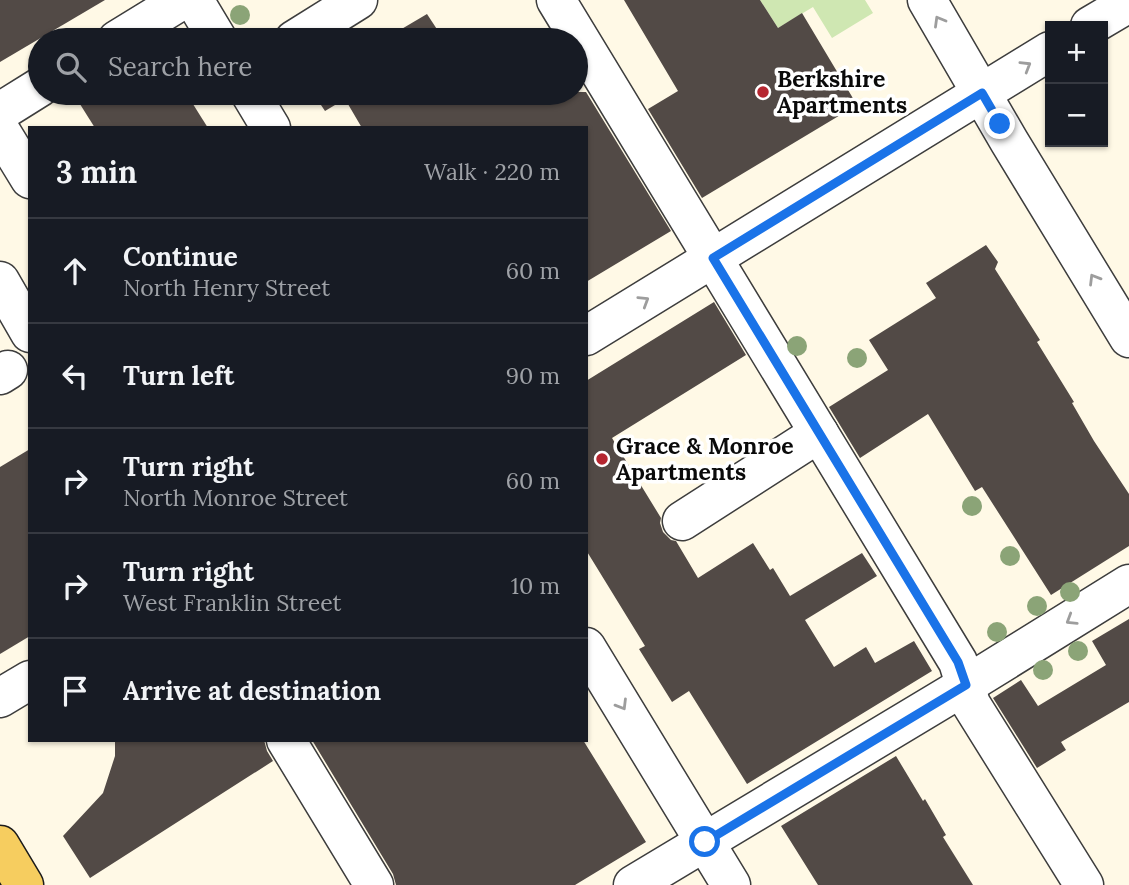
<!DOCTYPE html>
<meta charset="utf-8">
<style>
body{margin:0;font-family:Lora,serif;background:#20242c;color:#f1f3f6}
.controls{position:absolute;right:21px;top:21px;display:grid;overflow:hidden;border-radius:0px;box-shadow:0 2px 5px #0004}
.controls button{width:63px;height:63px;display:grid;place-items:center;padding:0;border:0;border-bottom:2px solid #363941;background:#171b24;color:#f1f3f6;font:35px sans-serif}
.stop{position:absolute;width:21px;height:21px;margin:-16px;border:5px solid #1a73e8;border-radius:50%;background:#fff}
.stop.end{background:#1a73e8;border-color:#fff;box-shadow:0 2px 7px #0008}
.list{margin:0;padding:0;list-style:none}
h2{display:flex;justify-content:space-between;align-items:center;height:91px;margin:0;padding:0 28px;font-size:30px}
h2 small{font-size:23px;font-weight:400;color:#9ea1a6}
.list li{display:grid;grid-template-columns:46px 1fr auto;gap:21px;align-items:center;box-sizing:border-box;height:105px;padding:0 28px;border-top:2px solid #363941}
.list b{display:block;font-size:26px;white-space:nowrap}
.list p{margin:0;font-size:23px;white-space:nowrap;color:#9ea1a6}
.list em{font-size:23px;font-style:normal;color:#9ea1a6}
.icon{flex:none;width:38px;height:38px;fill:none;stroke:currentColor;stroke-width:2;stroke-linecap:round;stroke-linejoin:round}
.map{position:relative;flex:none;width:1129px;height:885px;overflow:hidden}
.search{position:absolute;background:#171b24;box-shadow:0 2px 5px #0004;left:28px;top:28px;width:560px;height:77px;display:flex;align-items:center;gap:18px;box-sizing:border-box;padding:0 24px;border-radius:38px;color:#9ea1a6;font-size:26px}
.panel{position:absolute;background:#171b24;box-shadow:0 2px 5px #0004;left:28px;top:126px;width:560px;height:616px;border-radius:0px}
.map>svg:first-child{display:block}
.green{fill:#cfe7b2}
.building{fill:#524a46}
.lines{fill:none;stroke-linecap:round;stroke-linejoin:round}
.minor-casing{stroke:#3d3d3d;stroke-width:41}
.major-casing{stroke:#1b1b1b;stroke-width:41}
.minor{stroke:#fff;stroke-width:38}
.major{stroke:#f6cd5f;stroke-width:38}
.tree{fill:#8ba477}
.oneway{stroke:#9d9d9d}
.route{stroke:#1a73e8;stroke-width:9}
.poi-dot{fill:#b52630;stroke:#fff;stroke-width:2.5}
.labels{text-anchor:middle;stroke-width:7;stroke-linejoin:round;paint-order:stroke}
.poi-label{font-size:23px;font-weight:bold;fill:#0a0a0a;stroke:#fff;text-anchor:start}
</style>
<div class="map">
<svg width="1129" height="885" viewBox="0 0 1129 885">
<rect width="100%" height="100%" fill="#fff9e6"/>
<path class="green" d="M760 0H865L873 13 832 38 813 7 778 28Z"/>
<g class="building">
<path d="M0 0H105L0 62Z"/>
<path d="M624 0H760L778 28 802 13 857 105 702 198 648 109 678 91Z"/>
<path d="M427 14 444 40H383Z"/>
<path d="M586 92 671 231 586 282V128H362L345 99 325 111 313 93Z"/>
<path d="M73 93H186L208 128H95Z"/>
<path d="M986 245 998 262 995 269 1040 340 1037 342 1074 402 1072 403 1094 441 1129 494V546L1051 595 982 487 975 491 928 414 860 458 829 407 888 370 869 340 936 298 926 283Z"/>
<path d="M714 302 746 355 612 438 661 518 660 523 663 532 671 540 676 541 698 578 753 543 770 570 773 568 790 596 862 553 877 576 805 620 834 667 866 647 875 663 914 641 932 671 747 784 689 691 672 702 639 649 645 646 586 550V381Z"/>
<path d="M30 449V636L0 654V467Z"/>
<path d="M1129 619V702L1061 742 1066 750 1037 768 993 698 1021 680 1038 706 1106 665 1092 641Z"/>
<path d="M115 740H264L267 751 273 761 90 878 63 836 103 793 115 756Z"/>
<path d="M312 740H583L646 842 575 885H396L393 874Z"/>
<path d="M896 756 923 801 925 799 946 835 943 837 973 885H818L781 826Z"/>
</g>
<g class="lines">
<defs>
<g id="minor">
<path d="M194 0 218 40"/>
<path d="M556 0 958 662 971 704 1084 885"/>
<path d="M927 0 1009 141 1129 338"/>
<path d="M1090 26 1129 3"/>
<path d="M117 40 182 0"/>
<path d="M294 40 358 0"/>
<path d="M250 93 271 128"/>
<path d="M0 112 40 87"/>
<path d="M0 130 30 179"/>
<path d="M0 281 30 333"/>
<path d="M586 336 1050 51"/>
<path d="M0 375 8 370"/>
<path d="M682 521 819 433"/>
<path d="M586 647 731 885"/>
<path d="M0 698 30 680"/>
<path d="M286 740 374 885"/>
<path d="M633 885 966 685 1129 584"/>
</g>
<path id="major" d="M0 845 24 885"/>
</defs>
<use href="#minor" class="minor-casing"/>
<use href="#major" class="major-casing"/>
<use href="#minor" class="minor"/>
<use href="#major" class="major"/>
</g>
<g class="tree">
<circle cx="240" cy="15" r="10"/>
<circle cx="797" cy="346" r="10"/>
<circle cx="857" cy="358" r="10"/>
<circle cx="972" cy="506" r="10"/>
<circle cx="1010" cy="556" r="10"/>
<circle cx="1070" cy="592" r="10"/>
<circle cx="1037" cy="606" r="10"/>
<circle cx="997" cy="632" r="10"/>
<circle cx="1078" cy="651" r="10"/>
<circle cx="1043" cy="670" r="10"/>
</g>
<defs><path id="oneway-chevron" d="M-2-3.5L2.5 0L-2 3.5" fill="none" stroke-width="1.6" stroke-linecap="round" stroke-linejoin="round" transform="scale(1.75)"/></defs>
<g class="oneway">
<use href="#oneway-chevron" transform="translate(939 21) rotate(-120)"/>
<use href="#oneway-chevron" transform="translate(1026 66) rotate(-31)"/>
<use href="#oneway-chevron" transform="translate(1094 279) rotate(-121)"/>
<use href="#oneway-chevron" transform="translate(644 301) rotate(-32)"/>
<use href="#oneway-chevron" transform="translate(1071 620) rotate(148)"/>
<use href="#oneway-chevron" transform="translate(622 705) rotate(59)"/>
</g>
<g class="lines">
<path class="route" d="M705 842 966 685 958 662 713 258 982 93 1000 124"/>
</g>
<g class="poi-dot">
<circle cx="763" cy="92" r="7"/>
<circle cx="602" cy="459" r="7"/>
</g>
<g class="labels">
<g class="poi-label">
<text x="777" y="87">Berkshire<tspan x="777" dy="26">Apartments</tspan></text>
<text x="616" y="454">Grace &amp; Monroe<tspan x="616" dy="26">Apartments</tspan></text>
</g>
</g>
</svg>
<div class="controls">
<button>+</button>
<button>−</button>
</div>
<div class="stop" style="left:705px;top:842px"></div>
<div class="stop end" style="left:1000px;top:124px"></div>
<div class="search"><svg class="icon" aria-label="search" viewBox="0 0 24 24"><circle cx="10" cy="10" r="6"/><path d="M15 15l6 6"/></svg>Search here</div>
<section class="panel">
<h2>3 min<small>Walk · 220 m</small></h2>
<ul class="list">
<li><svg class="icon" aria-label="ahead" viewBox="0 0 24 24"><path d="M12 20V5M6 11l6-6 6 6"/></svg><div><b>Continue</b><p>North Henry Street</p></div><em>60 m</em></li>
<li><svg class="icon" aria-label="left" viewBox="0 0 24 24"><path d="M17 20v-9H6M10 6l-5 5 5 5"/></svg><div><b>Turn left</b></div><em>90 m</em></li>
<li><svg class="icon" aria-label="right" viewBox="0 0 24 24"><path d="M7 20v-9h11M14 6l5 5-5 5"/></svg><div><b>Turn right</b><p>North Monroe Street</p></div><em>60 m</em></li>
<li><svg class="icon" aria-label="right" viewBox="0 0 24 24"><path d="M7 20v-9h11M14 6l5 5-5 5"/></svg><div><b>Turn right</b><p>West Franklin Street</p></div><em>10 m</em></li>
<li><svg class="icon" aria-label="arrive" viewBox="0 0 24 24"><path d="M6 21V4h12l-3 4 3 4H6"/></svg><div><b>Arrive at destination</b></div></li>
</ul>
</section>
</div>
